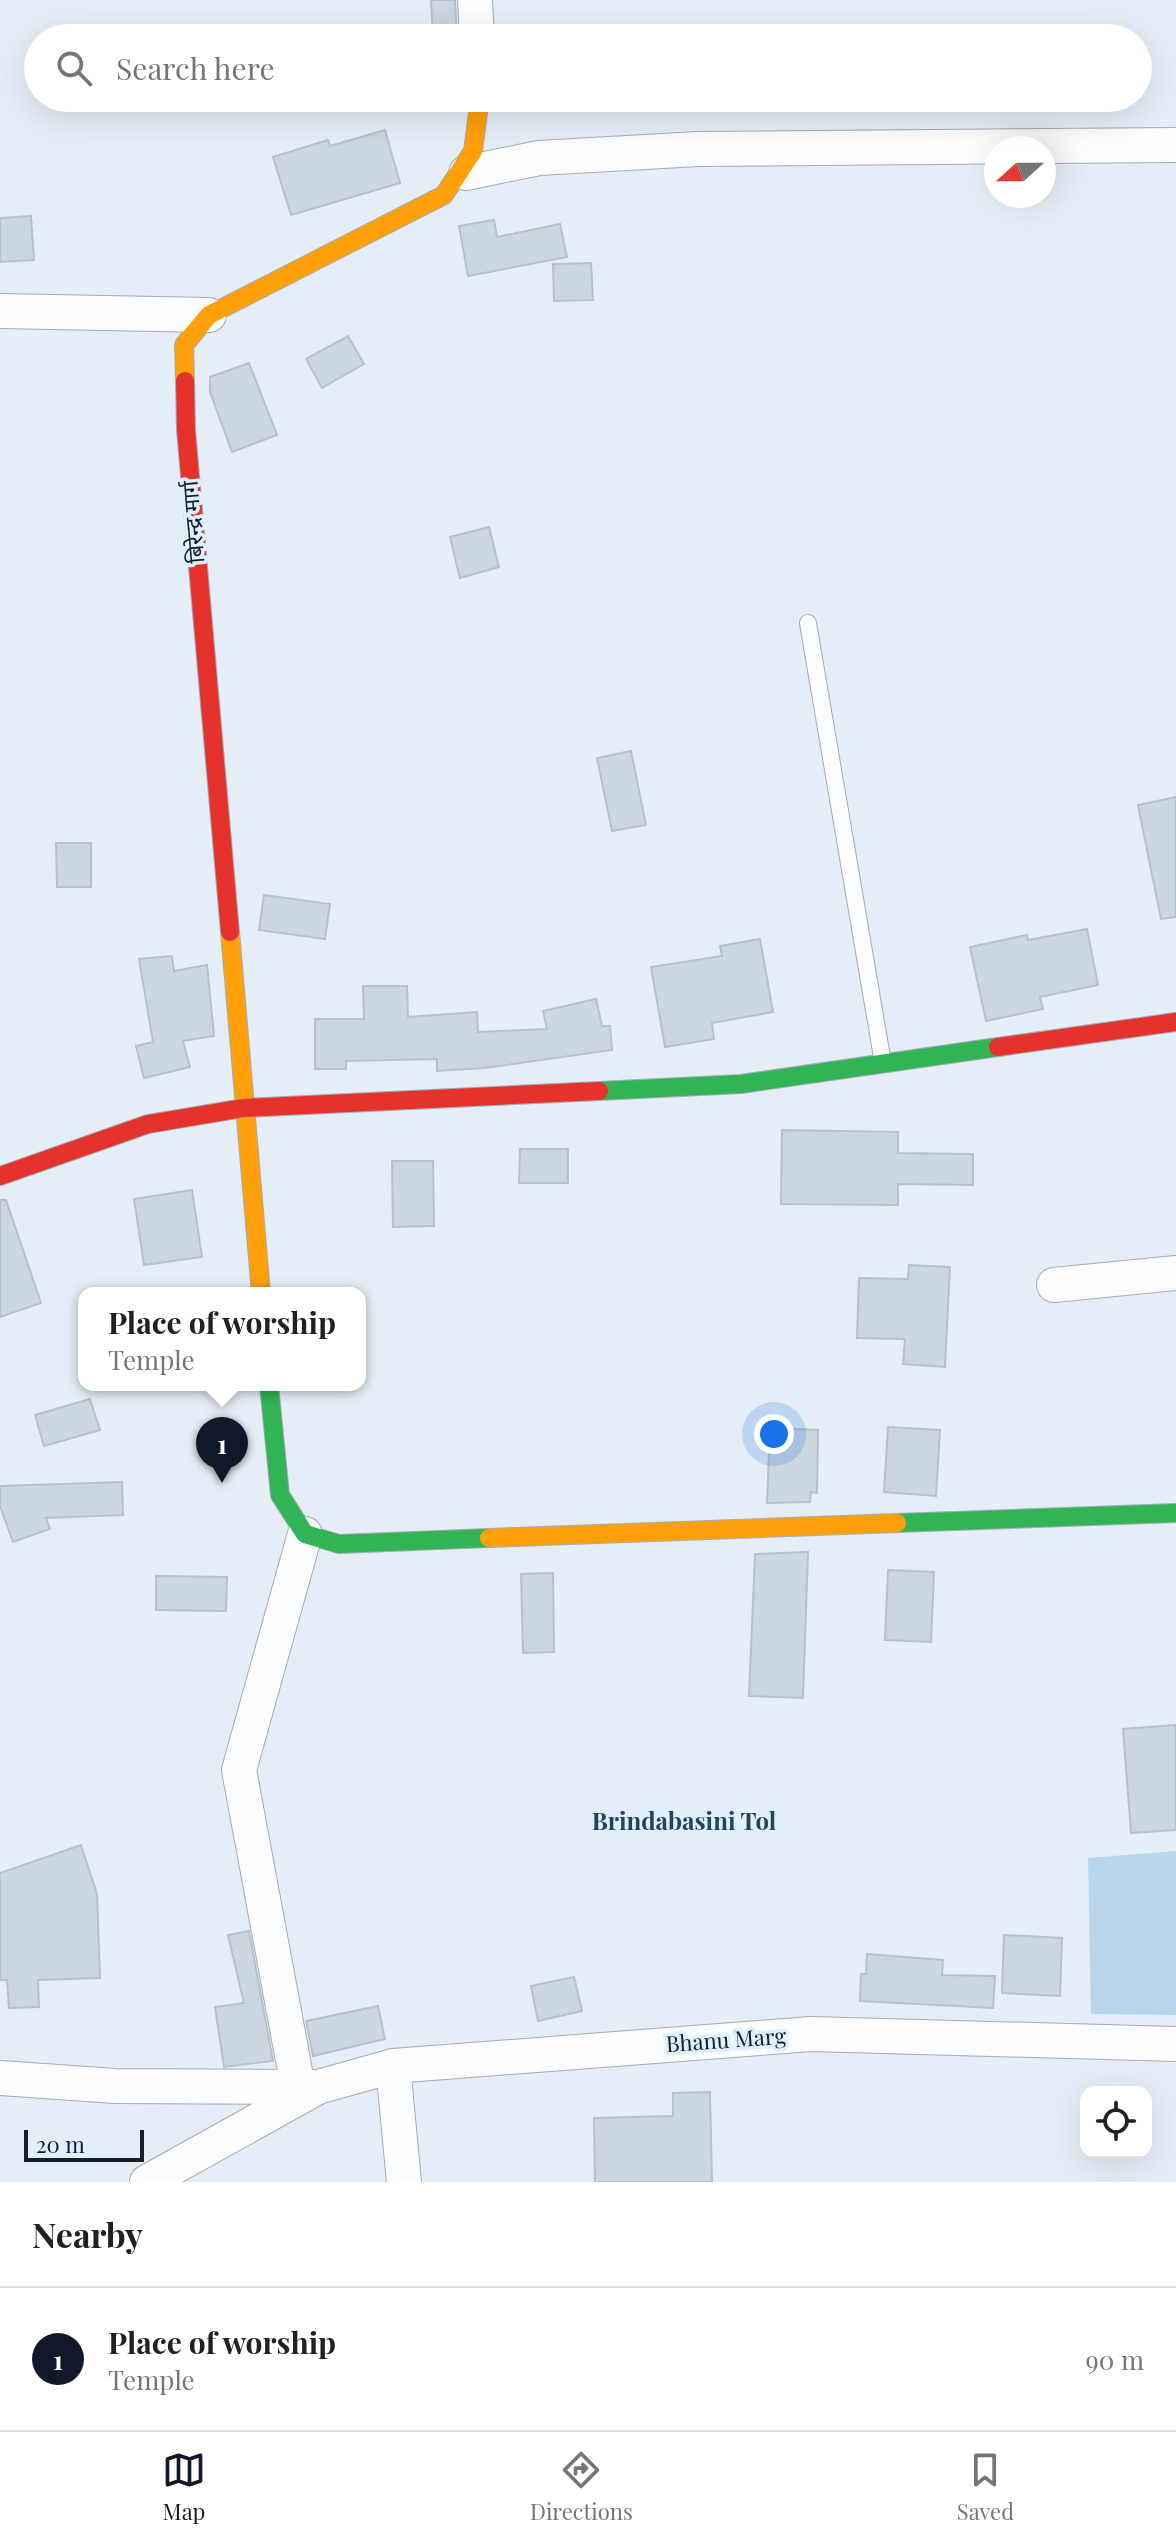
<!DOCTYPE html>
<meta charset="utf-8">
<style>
body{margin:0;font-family:"Playfair Display","Noto Sans Devanagari",serif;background:#f6f6f6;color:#202124}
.controls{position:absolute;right:24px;bottom:24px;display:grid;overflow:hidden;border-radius:16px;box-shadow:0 8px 32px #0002}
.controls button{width:72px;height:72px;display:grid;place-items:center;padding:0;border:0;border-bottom:2px solid #e0e0e0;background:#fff;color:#202124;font:40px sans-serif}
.compass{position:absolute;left:984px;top:136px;width:72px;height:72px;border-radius:50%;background:#fff;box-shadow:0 8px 32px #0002;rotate:249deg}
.scale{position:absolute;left:24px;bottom:20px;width:120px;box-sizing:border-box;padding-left:8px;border:4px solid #152029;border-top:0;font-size:22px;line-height:28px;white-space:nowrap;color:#152029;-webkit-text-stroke:6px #deeffe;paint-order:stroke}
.you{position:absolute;left:774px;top:1434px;width:28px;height:28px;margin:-20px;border:6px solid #fff;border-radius:50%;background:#1a73e8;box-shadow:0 0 0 12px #1a73e833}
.badge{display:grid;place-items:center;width:52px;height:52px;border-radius:50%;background:#111827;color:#fff;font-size:26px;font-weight:700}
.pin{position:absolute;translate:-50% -66px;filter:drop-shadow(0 2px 4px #0008)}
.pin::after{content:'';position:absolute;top:42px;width:28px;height:24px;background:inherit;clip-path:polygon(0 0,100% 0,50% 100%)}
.popup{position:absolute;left:78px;top:1287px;width:288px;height:104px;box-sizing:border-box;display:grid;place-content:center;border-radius:16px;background:#fff;filter:drop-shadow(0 2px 6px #0005);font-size:26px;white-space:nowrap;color:#757577}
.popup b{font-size:30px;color:#202124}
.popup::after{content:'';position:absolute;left:50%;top:100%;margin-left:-16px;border:16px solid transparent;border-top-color:#fff}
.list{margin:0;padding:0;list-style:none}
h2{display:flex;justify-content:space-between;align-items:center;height:104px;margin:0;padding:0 32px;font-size:34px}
h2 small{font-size:26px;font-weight:400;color:#757577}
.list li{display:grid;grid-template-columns:52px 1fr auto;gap:24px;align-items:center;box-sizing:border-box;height:144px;padding:0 32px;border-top:2px solid #e0e0e0}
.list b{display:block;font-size:30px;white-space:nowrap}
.list p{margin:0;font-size:26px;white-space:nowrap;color:#757577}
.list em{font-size:26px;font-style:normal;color:#757577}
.icon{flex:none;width:44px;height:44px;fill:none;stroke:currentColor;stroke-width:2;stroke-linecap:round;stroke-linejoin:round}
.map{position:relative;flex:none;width:1176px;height:2182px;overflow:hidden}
.search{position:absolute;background:#fff;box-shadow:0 8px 32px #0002;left:24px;right:24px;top:24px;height:88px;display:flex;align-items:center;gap:20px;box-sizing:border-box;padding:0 28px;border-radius:44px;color:#757577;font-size:30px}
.sheet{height:248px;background:#fff}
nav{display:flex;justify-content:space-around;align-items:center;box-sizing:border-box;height:112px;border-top:2px solid #e0e0e0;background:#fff;font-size:22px;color:#757577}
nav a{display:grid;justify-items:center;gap:4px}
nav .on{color:#111827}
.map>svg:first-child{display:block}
.green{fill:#b9d5eb}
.building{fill:#ccd6de;stroke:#b7c1c9;stroke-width:2}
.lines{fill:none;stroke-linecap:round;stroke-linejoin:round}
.lane-casing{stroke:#a2abb4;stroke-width:18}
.street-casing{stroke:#a2abb4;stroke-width:36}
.fast-casing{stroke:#a2abb4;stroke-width:20}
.slow-casing{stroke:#a2abb4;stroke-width:20}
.jam-casing{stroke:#a2abb4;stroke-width:20}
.lane{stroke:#fbfcfe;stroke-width:16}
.street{stroke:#fbfcfe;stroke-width:34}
.fast{stroke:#30b455;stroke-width:18}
.slow{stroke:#ff9f0a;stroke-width:18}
.jam{stroke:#e5322d;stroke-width:18}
.labels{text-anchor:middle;stroke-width:7;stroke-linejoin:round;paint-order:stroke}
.street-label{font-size:22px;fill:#152029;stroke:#deeffe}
.neighbourhood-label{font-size:24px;font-weight:bold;fill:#2a4255;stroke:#deeffe}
</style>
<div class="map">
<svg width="1176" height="2182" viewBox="0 0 1176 2182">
<rect width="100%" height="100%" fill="#e5eef7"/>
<path class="green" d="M1176 1851V2015L1091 2014 1088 1858Z"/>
<g class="building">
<path d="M431 0H455L457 38H433Z"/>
<path d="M385 130 400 183 291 215 273 157 328 140 330 146Z"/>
<path d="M31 216 34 260 0 262V218Z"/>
<path d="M494 220 497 237 560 224 567 257 468 276 459 226Z"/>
<path d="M591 263 593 300 554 301 553 264Z"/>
<path d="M348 336 364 364 322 388 306 359Z"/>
<path d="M249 363 277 435 232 452 210 392V377Z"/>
<path d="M489 527 499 567 460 578 450 537Z"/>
<path d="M631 751 646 825 612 831 597 758Z"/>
<path d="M1176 797V917L1161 919 1138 805Z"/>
<path d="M56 843H91V887H57Z"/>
<path d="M264 895 330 904 325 939 259 930Z"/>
<path d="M1087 929 1098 985 1040 997 1043 1009 986 1021 970 947 1027 935 1028 940Z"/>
<path d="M760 939 773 1012 712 1023 714 1039 665 1047 651 967 722 956 720 946Z"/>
<path d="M172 956 174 971 207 965 214 1036 183 1041 190 1067 144 1078 136 1046 153 1042 139 959Z"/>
<path d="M363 986H407L408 1017 477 1012 478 1032 547 1029 543 1011 596 999 602 1026H610L612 1050 485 1068 437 1071V1059L346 1061V1069H315V1019H364Z"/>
<path d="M782 1130 898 1132V1153L973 1154V1185L898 1184V1205L781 1204Z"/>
<path d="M520 1149H568V1183H519Z"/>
<path d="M392 1161H433L434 1226 393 1227Z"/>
<path d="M192 1190 202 1257 144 1265 134 1199Z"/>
<path d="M0 1200H6L41 1303 0 1317Z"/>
<path d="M909 1265 950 1267 945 1367 903 1364 905 1339 857 1338 859 1278 908 1279Z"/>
<path d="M90 1399 100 1430 44 1446 35 1415Z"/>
<path d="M888 1427 940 1430 936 1496 884 1492Z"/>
<path d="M770 1428 818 1430 817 1493 811 1492 810 1502 767 1503Z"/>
<path d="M122 1482 123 1515 46 1518 50 1529 13 1542 0 1506V1486Z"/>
<path d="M808 1552 803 1698 749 1696 755 1554Z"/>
<path d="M888 1570 934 1572 931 1642 885 1640Z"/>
<path d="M553 1573 554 1652 523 1653 521 1574Z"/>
<path d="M156 1576 227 1577 226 1611 156 1610Z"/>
<path d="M1176 1725V1830L1131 1833 1123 1729Z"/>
<path d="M81 1845 97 1894 100 1978 38 1980 39 2007 9 2008 7 1980H0V1873Z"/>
<path d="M249 1931 273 2061 224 2067 215 2007 244 2003 228 1935Z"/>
<path d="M1004 1935 1062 1938 1060 1996 1002 1993Z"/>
<path d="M867 1954 943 1960 942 1975 995 1976 993 2008 860 2001 861 1974H866Z"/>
<path d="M574 1977 582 2011 538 2021 531 1986Z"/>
<path d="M378 2006 385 2039 313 2056 306 2021Z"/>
<path d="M710 2092 712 2182H595L594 2118 673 2116V2093Z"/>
</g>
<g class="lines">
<defs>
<path id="lane" d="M808 623 883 1063"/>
<g id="street">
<path d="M475 0 477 38"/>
<path d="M466 173 539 158 698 149 1176 145"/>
<path d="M0 311 209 315"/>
<path d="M1054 1285 1176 1273"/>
<path d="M0 2078 115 2086 318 2087"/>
<path d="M298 2087 239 1770 305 1534"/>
<path d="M147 2182 318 2087 393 2066"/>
<path d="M404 2182 393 2066 811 2034 1176 2044"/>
</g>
<g id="fast">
<path d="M599 1091 741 1084 998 1047"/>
<path d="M269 1385 280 1495 305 1534 339 1544 489 1538"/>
<path d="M897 1523 1176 1513"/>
</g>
<g id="slow">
<path d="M185 381 184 345 209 315 444 195 473 151 480 98"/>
<path d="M230 932 261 1293"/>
<path d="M489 1538 897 1523"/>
</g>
<g id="jam">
<path d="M185 381 186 430 230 932"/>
<path d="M998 1047 1176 1022"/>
<path d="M0 1176 148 1124 243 1108 599 1091"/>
</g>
</defs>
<use href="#lane" class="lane-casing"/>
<use href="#street" class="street-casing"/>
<use href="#fast" class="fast-casing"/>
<use href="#slow" class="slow-casing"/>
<use href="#jam" class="jam-casing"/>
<use href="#lane" class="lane"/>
<use href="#street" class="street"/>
<use href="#fast" class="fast"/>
<use href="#slow" class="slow"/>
<use href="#jam" class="jam"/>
</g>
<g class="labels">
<g class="street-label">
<text transform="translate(193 522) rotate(-95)" y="8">बिरेन्द्र मार्ग</text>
<text transform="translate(726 2040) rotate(-4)" y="8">Bhanu Marg</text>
</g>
<g class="neighbourhood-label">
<text x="684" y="1830">Brindabasini Tol</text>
</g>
</g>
</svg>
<div class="controls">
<button><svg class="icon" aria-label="locate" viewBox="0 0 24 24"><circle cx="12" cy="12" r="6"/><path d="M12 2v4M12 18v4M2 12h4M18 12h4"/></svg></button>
</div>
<svg class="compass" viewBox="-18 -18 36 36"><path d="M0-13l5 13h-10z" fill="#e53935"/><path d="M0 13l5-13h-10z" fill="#757577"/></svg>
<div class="scale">20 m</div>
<div class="you"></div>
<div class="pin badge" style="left:222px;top:1483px">1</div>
<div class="popup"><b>Place of worship</b>Temple</div>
<div class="search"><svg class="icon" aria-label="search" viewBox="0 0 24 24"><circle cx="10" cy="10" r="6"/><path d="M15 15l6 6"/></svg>Search here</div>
</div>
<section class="sheet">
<h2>Nearby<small></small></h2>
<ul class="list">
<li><span class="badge">1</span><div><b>Place of worship</b><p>Temple</p></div><em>90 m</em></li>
</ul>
</section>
<nav>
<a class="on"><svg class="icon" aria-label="map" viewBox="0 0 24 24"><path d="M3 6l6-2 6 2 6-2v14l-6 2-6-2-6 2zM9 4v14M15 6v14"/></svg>Map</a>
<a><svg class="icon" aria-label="directions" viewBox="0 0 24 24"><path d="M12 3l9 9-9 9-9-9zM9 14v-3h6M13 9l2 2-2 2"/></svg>Directions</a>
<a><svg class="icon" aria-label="saved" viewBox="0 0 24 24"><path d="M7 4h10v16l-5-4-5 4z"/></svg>Saved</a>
</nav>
